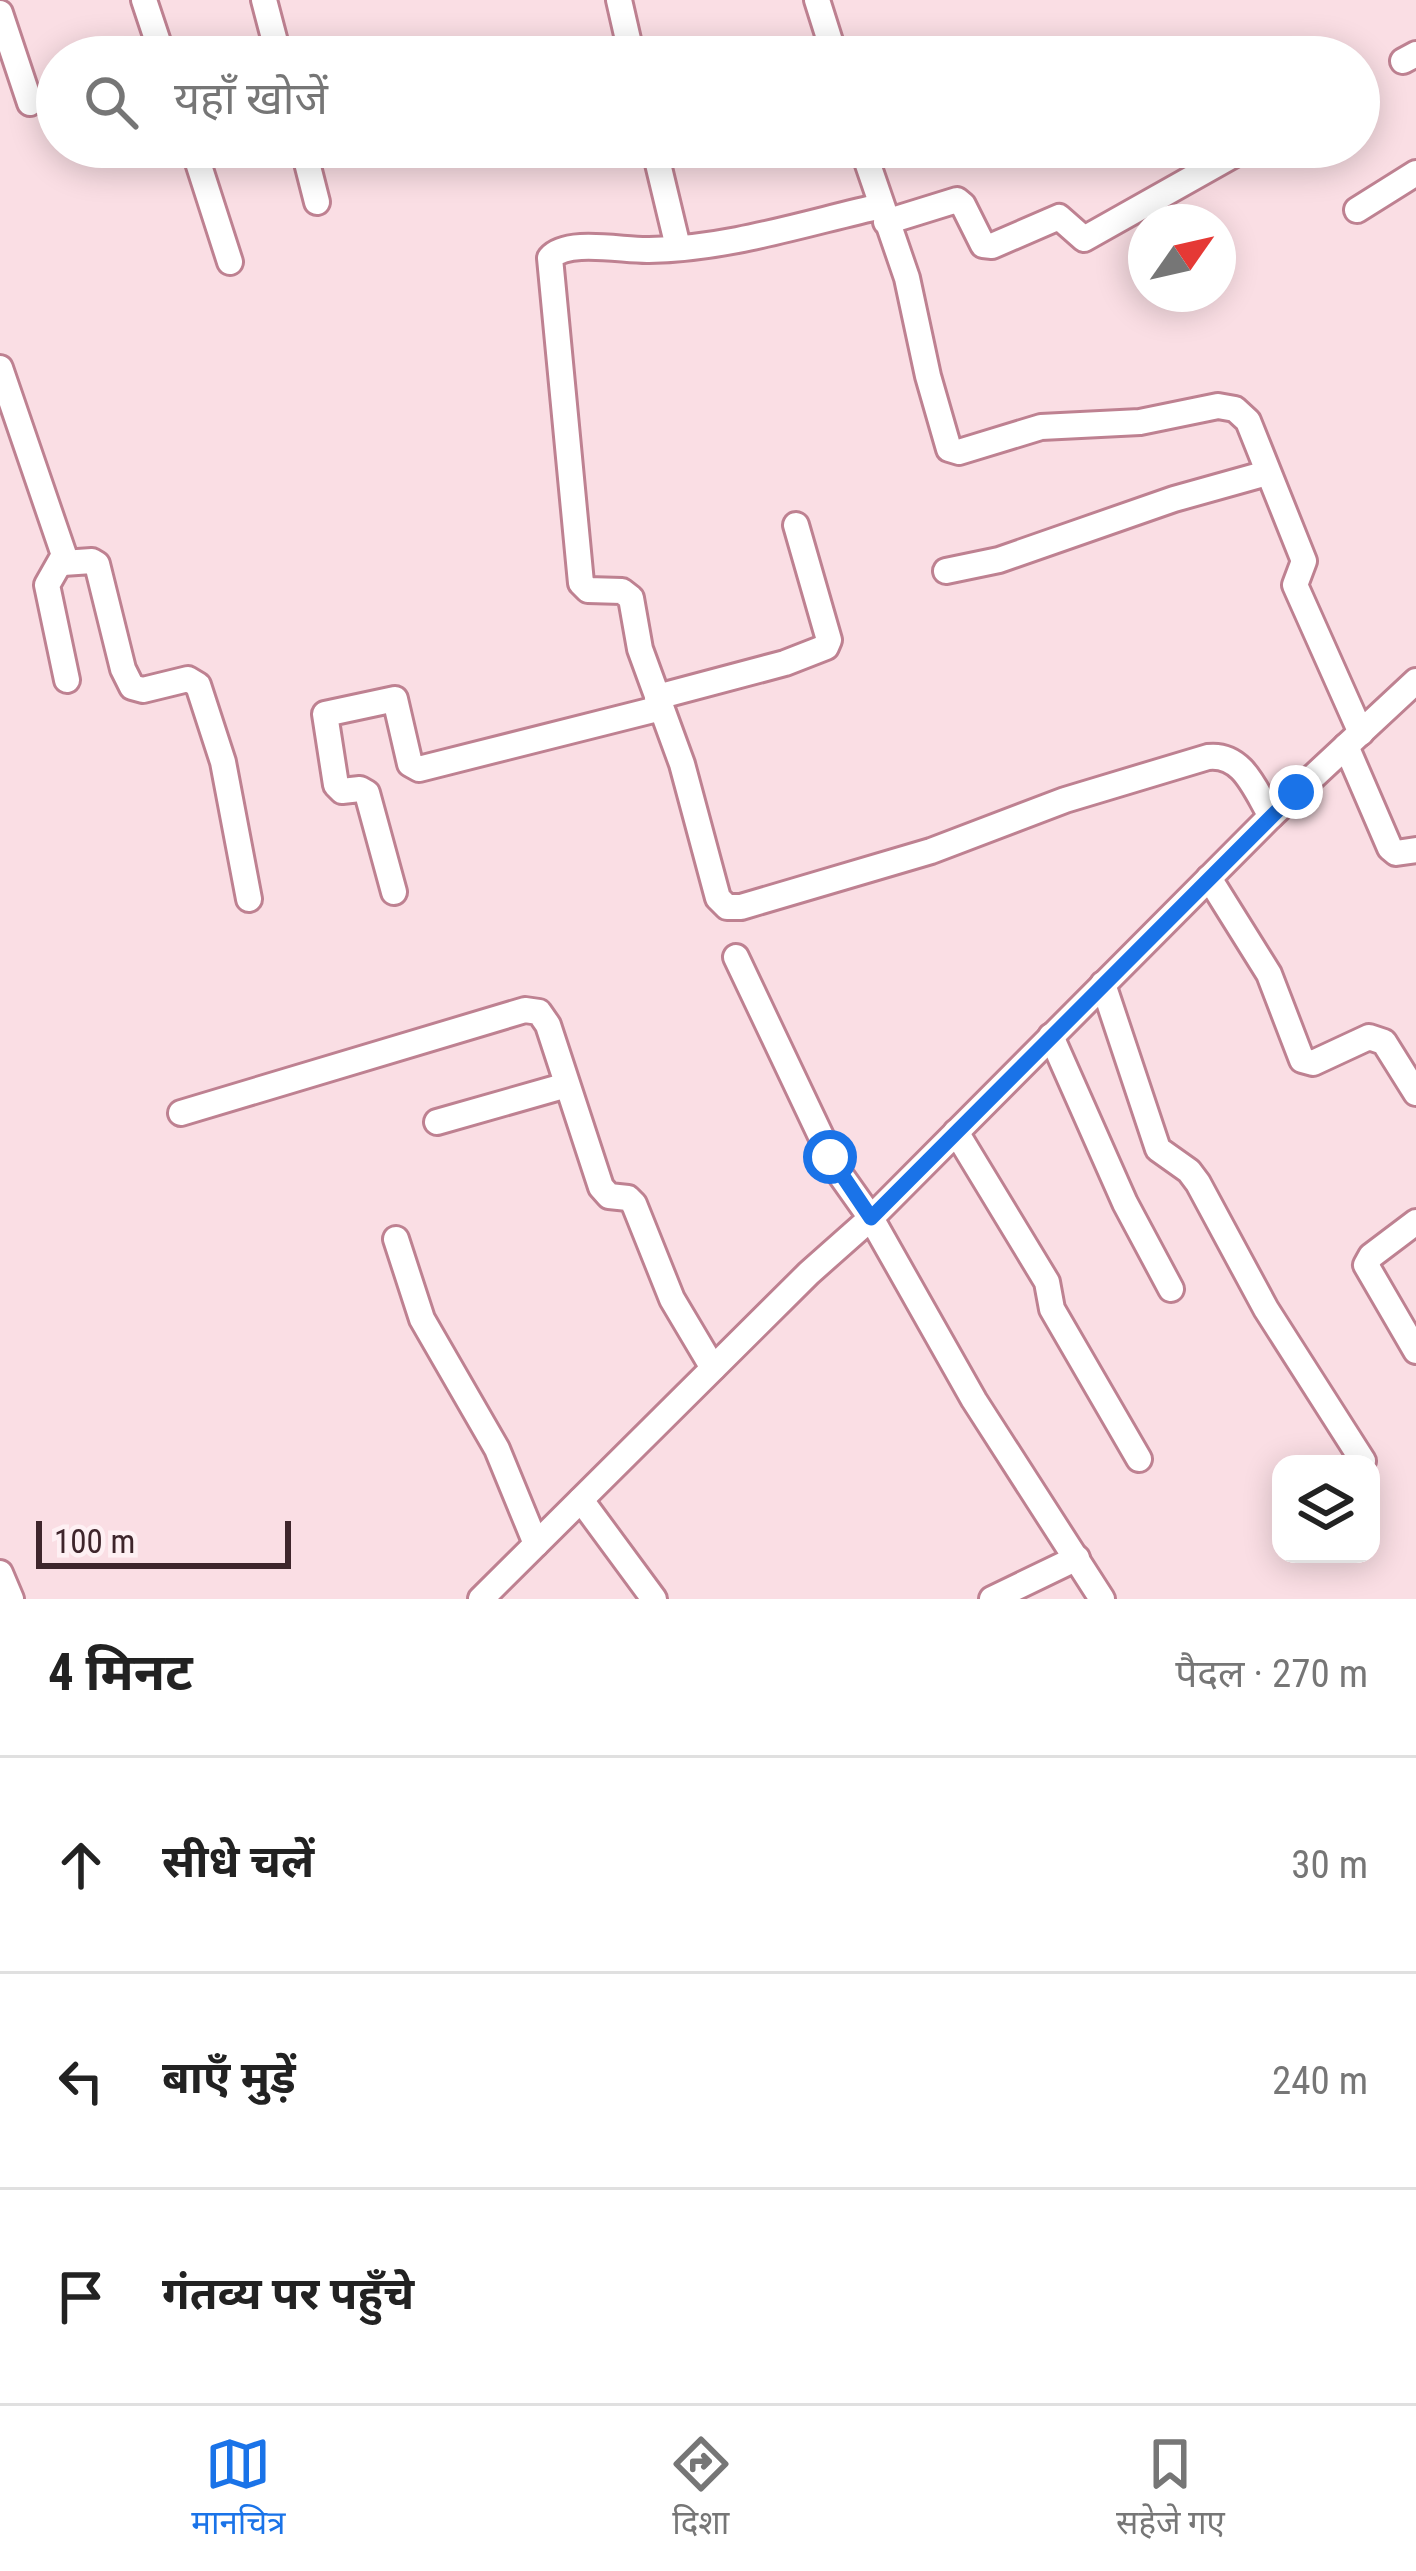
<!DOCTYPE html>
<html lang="hi">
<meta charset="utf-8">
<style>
body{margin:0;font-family:"Roboto Condensed","Noto Sans Devanagari",sans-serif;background:#f2f2f2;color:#222}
.controls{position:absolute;right:36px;bottom:36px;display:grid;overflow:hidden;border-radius:24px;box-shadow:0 6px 30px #0003}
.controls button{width:108px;height:108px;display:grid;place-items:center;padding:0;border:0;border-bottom:3px solid #e0e0e0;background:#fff;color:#222;font:60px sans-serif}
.compass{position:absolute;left:1128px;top:204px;width:108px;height:108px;border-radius:50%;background:#fff;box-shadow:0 6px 30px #0003;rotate:56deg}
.scale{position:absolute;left:36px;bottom:30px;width:255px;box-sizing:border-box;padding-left:12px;border:6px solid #3e252b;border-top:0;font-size:33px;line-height:42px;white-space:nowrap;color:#3e252b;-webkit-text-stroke:9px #fef0f3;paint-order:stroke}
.stop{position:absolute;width:36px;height:36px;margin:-27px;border:9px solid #1a73e8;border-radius:50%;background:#fff}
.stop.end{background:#1a73e8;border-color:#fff;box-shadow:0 3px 12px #0008}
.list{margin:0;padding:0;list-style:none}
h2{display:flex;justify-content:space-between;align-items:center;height:156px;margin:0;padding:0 48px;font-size:51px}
h2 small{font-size:39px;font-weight:400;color:#767676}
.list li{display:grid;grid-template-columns:78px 1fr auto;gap:36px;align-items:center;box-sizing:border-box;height:216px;padding:0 48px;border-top:3px solid #e0e0e0}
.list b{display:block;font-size:45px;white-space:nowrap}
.list em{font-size:39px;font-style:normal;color:#767676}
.icon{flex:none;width:66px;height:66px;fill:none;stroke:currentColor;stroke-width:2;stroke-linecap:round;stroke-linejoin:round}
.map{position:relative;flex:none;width:1416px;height:1599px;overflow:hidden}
.search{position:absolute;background:#fff;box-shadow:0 6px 30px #0003;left:36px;right:36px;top:36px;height:132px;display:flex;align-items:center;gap:30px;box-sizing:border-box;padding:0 42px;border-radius:66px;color:#767676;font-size:45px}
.sheet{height:804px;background:#fff}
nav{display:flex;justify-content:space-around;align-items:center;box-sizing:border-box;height:168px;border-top:3px solid #e0e0e0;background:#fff;font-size:33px;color:#767676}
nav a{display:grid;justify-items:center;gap:6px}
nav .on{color:#1a73e8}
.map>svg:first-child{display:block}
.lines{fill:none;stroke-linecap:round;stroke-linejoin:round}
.minor-casing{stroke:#be8191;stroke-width:30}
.minor{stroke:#fff;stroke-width:24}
.route{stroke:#1a73e8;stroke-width:15}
</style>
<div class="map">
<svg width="1416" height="1599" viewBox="0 0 1416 1599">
<rect width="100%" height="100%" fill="#fadee4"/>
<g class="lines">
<defs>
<g id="minor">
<path d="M144 0 163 57"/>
<path d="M264 0 279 57"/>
<path d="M619 0 632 57"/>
<path d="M817 0 835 57"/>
<path d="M0 13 30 103"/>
<path d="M1403 61 1416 54"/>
<path d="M193 147 230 262"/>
<path d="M303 147 317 202"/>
<path d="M654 147 678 247"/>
<path d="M862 147 907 278 928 376 949 449 959 452 1041 427 1140 422 1218 406 1235 409 1248 421 1304 561 1295 585 1361 733"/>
<path d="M881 206C806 223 727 249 649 250 624 251 567 238 550 258L581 583 588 590 622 591 631 598 640 649 682 764 718 898 727 907H741L931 851 1065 800 1208 757C1243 753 1255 790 1271 816"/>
<path d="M1357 210 1416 173"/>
<path d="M886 222 957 200 963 205 983 245 992 246 1059 217 1084 239 1235 154"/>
<path d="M0 368 64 555 47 585 67 680"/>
<path d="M63 563 92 561 97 564 123 669 132 687 143 690 188 679 198 685 223 762 249 899"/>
<path d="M946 571 999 560 1174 499 1267 473"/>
<path d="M657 697 785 663 826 647 829 640 796 525"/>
<path d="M1346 746 1390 848 1396 853 1416 850"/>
<path d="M1209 878 1269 974 1302 1060 1313 1063 1369 1037 1384 1042 1416 1093"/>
<path d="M394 892 367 793 360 789 342 791 336 785 325 714 395 699 410 764 419 769 661 708"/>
<path d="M736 957 837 1170 871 1218 974 1400 1102 1599"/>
<path d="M1103 984 1158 1149 1189 1171 1198 1183 1266 1309 1363 1461"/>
<path d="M1051 1036 1125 1203 1171 1289"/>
<path d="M181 1113 525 1010 539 1012 548 1025 601 1187 609 1196 628 1198 634 1204 672 1299 713 1368"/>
<path d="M437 1122 567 1085"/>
<path d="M956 1132 1047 1282 1052 1309 1139 1459"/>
<path d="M1416 1222 1371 1256 1366 1265 1416 1351"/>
<path d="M396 1239 422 1319 497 1449 536 1544"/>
<path d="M581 1500 654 1599"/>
<path d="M0 1573 11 1599"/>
<path d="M481 1599 809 1273 871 1218 1271 816 1416 681"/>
<path d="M992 1599 1077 1558"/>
</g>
</defs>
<use href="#minor" class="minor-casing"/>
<use href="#minor" class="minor"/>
</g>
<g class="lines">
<path class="route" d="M830 1157 871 1218 1296 792"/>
</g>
</svg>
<div class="controls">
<button><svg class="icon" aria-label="layers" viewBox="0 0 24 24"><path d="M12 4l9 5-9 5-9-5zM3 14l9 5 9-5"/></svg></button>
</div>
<svg class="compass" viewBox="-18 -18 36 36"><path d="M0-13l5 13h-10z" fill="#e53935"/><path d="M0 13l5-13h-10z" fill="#767676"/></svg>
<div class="scale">100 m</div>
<div class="stop" style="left:830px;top:1157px"></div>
<div class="stop end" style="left:1296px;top:792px"></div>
<div class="search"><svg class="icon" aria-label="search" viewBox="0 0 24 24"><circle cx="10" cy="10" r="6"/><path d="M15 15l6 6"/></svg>यहाँ खोजें</div>
</div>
<section class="sheet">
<h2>4 मिनट<small>पैदल · 270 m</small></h2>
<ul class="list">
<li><svg class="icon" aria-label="ahead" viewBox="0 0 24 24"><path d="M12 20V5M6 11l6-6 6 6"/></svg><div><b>सीधे चलें</b></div><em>30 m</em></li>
<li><svg class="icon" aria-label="left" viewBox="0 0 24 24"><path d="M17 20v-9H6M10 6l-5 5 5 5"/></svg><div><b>बाएँ मुड़ें</b></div><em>240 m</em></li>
<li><svg class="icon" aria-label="arrive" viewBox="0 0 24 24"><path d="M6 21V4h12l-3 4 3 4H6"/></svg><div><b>गंतव्य पर पहुँचे</b></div></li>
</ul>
</section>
<nav>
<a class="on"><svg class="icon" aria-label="map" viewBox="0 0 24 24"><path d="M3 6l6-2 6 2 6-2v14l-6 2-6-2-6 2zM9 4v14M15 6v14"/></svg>मानचित्र</a>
<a><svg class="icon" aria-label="directions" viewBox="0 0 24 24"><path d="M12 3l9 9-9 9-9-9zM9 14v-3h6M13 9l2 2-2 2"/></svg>दिशा</a>
<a><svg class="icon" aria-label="saved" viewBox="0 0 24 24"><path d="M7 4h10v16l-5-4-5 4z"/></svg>सहेजे गए</a>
</nav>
